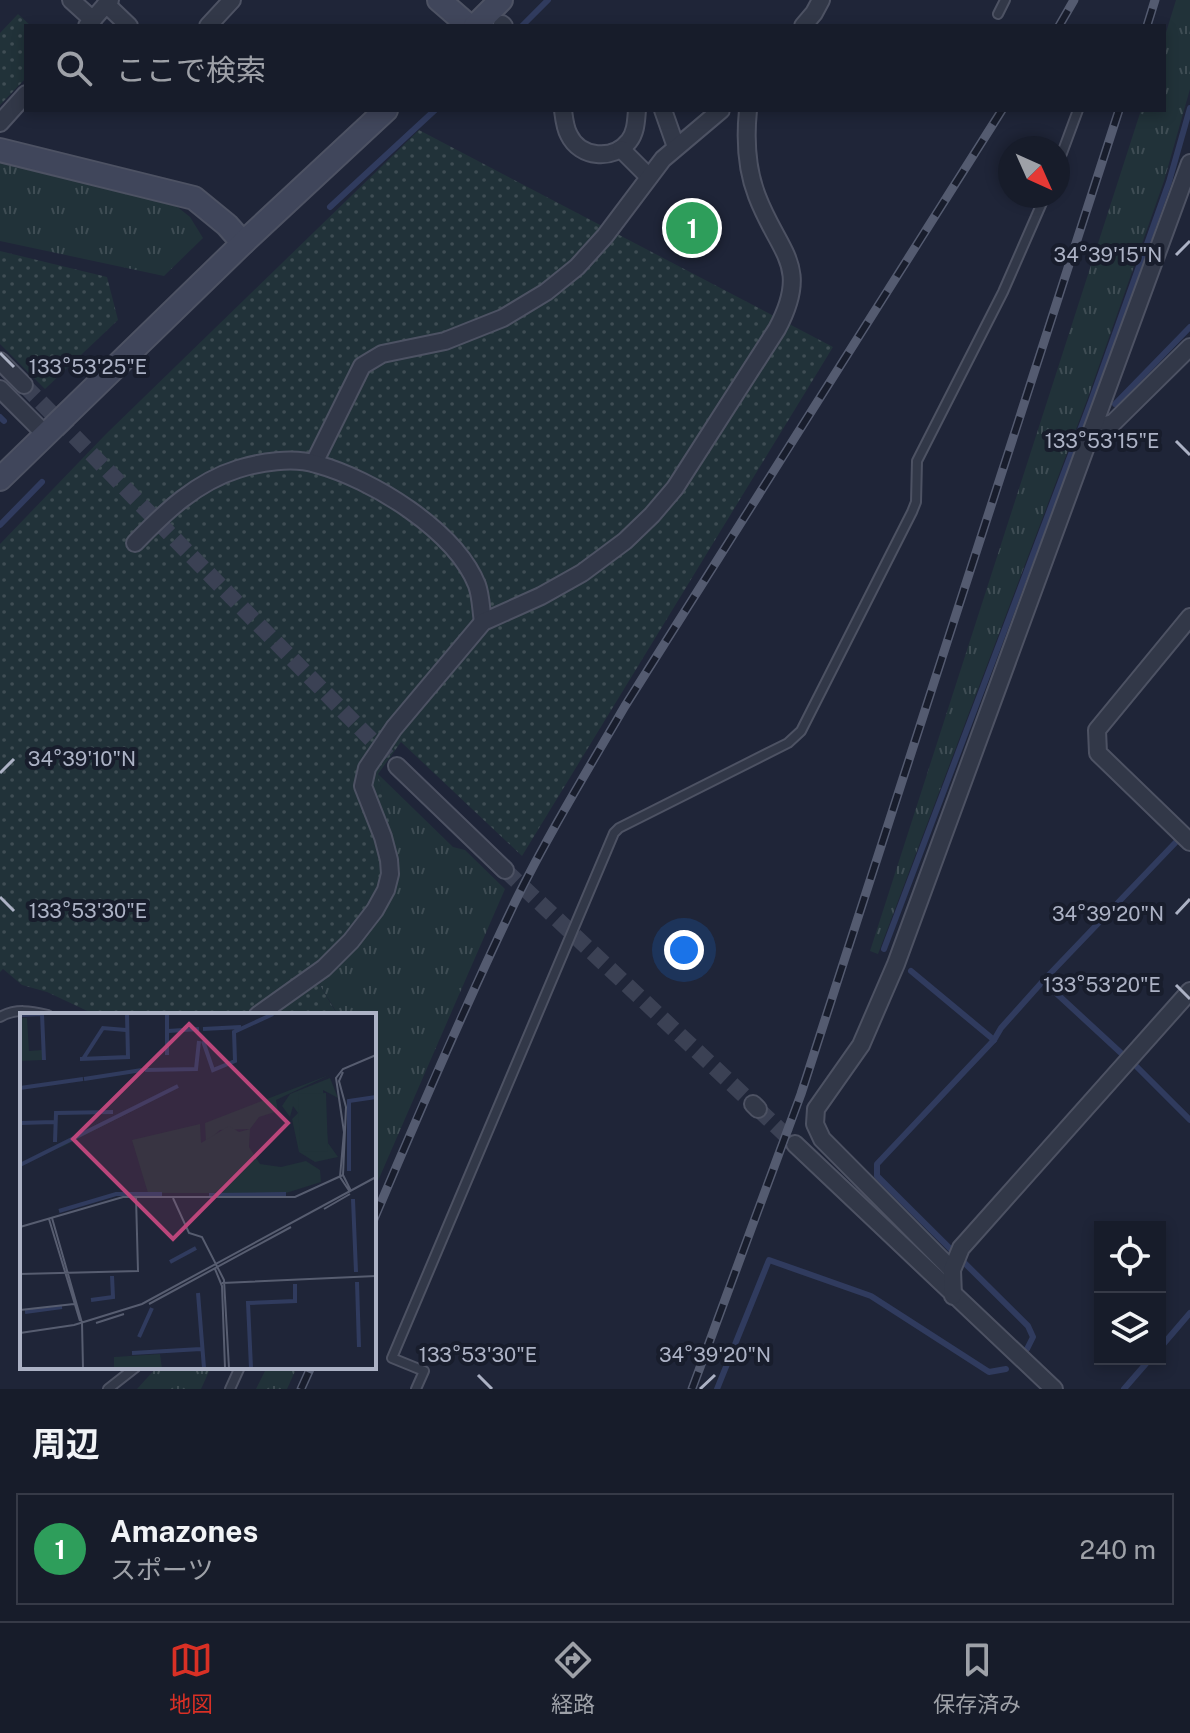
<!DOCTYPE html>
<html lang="ja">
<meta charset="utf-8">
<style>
body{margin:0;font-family:"Public Sans","Noto Sans JP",sans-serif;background:#242936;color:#f1f3f6}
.controls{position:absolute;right:24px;bottom:24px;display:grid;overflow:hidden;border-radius:0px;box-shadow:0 4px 12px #0003}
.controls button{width:72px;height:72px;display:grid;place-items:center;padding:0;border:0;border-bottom:2px solid #363a47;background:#171c2a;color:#f1f3f6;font:40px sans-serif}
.compass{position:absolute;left:998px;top:136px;width:72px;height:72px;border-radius:50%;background:#171c2a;box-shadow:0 4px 12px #0003;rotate:135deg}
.you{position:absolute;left:684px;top:950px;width:28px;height:28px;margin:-20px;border:6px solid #fff;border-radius:50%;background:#1a73e8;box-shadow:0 0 0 12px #1a73e833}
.badge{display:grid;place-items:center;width:52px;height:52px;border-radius:50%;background:#d93025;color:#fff;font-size:26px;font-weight:700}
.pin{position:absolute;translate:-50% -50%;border:4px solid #fff;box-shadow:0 2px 8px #0006}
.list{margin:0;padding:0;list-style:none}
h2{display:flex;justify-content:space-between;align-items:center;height:104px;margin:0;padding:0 32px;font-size:34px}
h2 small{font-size:26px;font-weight:400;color:#9ea1a8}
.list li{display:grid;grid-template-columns:52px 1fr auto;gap:24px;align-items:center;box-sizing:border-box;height:112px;margin:0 16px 16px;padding:0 16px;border:2px solid #363a47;border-radius:0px}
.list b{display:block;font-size:30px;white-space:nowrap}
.list p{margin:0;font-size:26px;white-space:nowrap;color:#9ea1a8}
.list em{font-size:26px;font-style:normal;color:#9ea1a8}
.icon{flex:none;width:44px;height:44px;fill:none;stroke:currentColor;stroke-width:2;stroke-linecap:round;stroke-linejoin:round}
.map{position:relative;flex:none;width:1190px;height:1389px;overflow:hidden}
.search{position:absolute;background:#171c2a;box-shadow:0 4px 12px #0003;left:24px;right:24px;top:24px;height:88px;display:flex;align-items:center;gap:20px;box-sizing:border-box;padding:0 28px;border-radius:0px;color:#9ea1a8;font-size:30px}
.sheet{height:232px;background:#171c2a}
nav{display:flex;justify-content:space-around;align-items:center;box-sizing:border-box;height:112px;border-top:2px solid #363a47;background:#171c2a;font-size:22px;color:#9ea1a8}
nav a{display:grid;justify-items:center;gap:4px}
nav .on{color:#d93025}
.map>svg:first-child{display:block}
.grass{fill:url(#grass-tufts)}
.park{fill:url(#park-dots)}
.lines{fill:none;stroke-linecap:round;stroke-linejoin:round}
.stream{stroke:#303b5e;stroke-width:6}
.street-tunnel{stroke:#3b4154;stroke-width:16;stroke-dasharray:16 8;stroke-linecap:butt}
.lane-casing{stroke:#4d5263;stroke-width:12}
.street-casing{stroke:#4d5263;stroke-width:20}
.secondary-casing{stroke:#4d5263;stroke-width:26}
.lane{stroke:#323848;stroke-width:8}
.street{stroke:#323848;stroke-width:16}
.secondary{stroke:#40465b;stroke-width:22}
.rail-casing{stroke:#545b70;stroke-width:9}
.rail{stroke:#181d2c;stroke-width:6;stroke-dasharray:18;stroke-linecap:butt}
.ticks{fill:none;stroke:#acb2c5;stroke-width:3}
.inset-river{fill:none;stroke:#303b5e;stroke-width:4}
.inset-road{fill:none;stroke:#575d70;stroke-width:2}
.view{fill:#bb467b;fill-opacity:0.15;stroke:#bb467b;stroke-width:4}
.inset-edge{fill:none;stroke:#acb2c5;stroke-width:4}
.ticks-label{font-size:20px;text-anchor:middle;fill:#acb2c5;stroke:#181d2c;stroke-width:8;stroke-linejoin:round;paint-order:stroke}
</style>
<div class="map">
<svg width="1190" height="1389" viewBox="0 0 1190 1389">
<defs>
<pattern id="grass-tufts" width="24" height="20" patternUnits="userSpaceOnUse" patternTransform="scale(2)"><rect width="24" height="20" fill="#213239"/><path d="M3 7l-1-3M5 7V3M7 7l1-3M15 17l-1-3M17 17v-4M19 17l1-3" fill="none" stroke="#3f4d54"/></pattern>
<pattern id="park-dots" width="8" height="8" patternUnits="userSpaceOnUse" patternTransform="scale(2)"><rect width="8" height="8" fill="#213239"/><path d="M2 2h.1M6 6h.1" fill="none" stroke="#3f4d54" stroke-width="1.8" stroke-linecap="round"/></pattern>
</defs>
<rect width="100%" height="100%" fill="#1f2538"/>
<g class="grass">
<path d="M1176 0H1190V89L1164 181 1087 400 878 954 870 951 1141 110H1164V39Z"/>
<path d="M0 157 170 201 190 217 203 238 164 276 0 241Z"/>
<path d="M378 774 453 847 465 850 505 889 374 1190V1015H335L337 1013 318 982 396 862Z"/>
<path d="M157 1367H211L201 1389H137Z"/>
<path d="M267 1367H297L287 1389H256Z"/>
</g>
<g class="park">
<path d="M18 14 31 26H26V78L0 105V33Z"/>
<path d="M419 130 833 347 522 856 401 742 378 774C385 811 404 860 391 897 381 926 340 961 318 982L337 1014 277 1015 274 1011 269 1015H96L47 992 22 985 3 969 0 972V544L106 434Z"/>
<path d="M0 251 107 277 118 320 45 389 0 344Z"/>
</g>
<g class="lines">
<g class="stream">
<path d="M522 26 548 0"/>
<path d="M330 207 435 110"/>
<path d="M1115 404 1190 327"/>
<path d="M0 417 4 421"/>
<path d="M0 525 42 482"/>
<path d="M884 949 1091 401 1169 182 1190 108"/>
<path d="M911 971 994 1040"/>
<path d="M1043 981 1121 1053"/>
<path d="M1137 1067 1190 1120"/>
<path d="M1160 1348 1190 1313"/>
<path d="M1027 1349 1033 1337 1028 1326 877 1176V1164L994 1040 1001 1028 1043 981 1176 842"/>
<path d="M717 1389 769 1260 871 1296 989 1372 1006 1369"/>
<path d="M1124 1389 1150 1359"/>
</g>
<g class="street-tunnel">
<path d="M24 385 397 766"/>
<path d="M505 870 753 1104"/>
<path d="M758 1109 795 1144"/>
</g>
<defs>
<g id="lane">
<path d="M998 14 1005 0"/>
<path d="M1058 164 1078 110"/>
<path d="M0 1017C16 1008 31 1011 48 1015"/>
<path d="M108 1389 136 1367"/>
<path d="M230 1389 240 1367"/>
<path d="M416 1389 424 1371 392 1358 614 833 619 828 788 743 801 731 912 512 916 502 917 461 1003 292 1045 196"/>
</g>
<g id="street">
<path d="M71 0 93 20"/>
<path d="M106 4 129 26"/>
<path d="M502 24 504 26"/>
<path d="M87 26 110 0"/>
<path d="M208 26 232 0"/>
<path d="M803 26 814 13 821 0"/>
<path d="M563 110C564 118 565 128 569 135 580 158 613 161 629 141 636 132 636 121 637 110"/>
<path d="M663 110 676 147"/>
<path d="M0 123 26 94"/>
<path d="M621 149 649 177"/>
<path d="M0 361 24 385"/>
<path d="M0 389 45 434"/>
<path d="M1093 429 1113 423 1190 347"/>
<path d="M314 463 362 366 382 354 445 341 503 318 546 292 577 267 605 236 663 159 721 110"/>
<path d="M135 543C165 512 196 482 238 469 260 462 293 457 316 464 372 479 455 530 477 585 481 596 481 610 483 622"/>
<path d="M1190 617 1097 730 1098 753 1190 842"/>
<path d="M397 766 505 870"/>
<path d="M258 1015 324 968 351 941 375 910 386 890 390 874 389 860 383 837 363 786 367 768 394 728 483 622 541 596 582 573 625 541 652 515 675 488 777 329C811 265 779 254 757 196 746 168 745 140 748 110"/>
<path d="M753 1104 758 1109"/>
<path d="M795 1144 1054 1389"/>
<path d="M952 1270 822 1139 815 1124 816 1109 861 1045 896 964 1190 163"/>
<path d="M953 1296 952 1270 961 1248 1190 991"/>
</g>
<g id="secondary">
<path d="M439 0 469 26"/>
<path d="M475 26 501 0"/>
<path d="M0 150 194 198 227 225 243 243"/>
<path d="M0 479 243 243 386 110"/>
</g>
</defs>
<use href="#lane" class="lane-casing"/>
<use href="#street" class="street-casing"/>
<use href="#secondary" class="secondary-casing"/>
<use href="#lane" class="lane"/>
<use href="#street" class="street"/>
<use href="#secondary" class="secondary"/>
<defs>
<g id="rail">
<path d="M1059 26 1074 0"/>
<path d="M1147 26 1155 0"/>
<path d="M374 1219C419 1113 465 1006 515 902 548 835 587 771 625 706L1002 110"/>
<path d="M301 1389 311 1367"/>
<path d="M692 1389 801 1094 1119 110"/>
</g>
</defs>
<use href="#rail" class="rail-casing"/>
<use href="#rail" class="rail"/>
</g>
<path class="ticks" d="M1176 255 1190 241M0 353 14 367M1176 441 1190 455M0 773 14 759M0 897 14 911M1176 914 1190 899M1176 985 1190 999M478 1375 492 1389M700 1389 715 1375"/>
<g transform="translate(20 1013)">
<rect width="356" height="356" fill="#1f2538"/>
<path d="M309 62 256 87 258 98 239 104 230 116 200 117 186 130 185 110ZM310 65 318 85 303 77 308 130 318 144 295 149 279 139 272 106 278 100 273 93 270 104 262 93 270 81ZM159 74 73 118 38 136 71 114Z" fill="#213239"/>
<path d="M0 5H7L9 38 22 37 23 47 0 48ZM180 111 181 130 209 113 219 119 230 116 229 134 240 151 261 154 286 148 300 157 301 169 266 180H128L112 127ZM140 341 142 355H94V344Z" fill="#213239"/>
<path d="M306 80 308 138 280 139 278 81Z" fill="#213239"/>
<path class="inset-river" d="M147 1V42M0 2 22 1 24 47M183 16 221 14M148 18 179 16M183 28 193 57 215 48 214 19 253 1M60 46 108 44 107 1M63 46 83 15 106 17M125 57 176 56 179 28M64 66 122 57M0 75 63 66M0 110 34 109M35 129 36 100 93 99M0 152 158 73M329 158V88L356 84M189 182 266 181M333 186 336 259M39 198 96 181H142M150 249 176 235M337 269 339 334M178 280 184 355M71 287 93 284 92 263M5 299 42 294M119 324 132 295M112 340 181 336M231 355 228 290 275 288V271"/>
<path class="inset-road" d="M323 59 319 68 326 94 323 162 331 178M330 179 320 164 324 119 316 65 323 56 356 42M153 185 169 220 182 224 204 267 209 355M304 196 330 181M32 205 62 310M29 206 60 308M0 214 103 184H275L323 162M195 256 202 273 205 355M0 261 118 258 116 184M202 270 356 263M129 291 271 214M0 297 54 291M62 310 63 355M76 310 104 301M0 320 54 312 122 291 356 164"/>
<path class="view" d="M169 11 268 110 153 226 53 126Z"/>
<rect width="356" height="356" class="inset-edge"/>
</g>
<g class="ticks-label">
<text x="1108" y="262">34°39'15"N</text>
<text x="88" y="374">133°53'25"E</text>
<text x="1102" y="448">133°53'15"E</text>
<text x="82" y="766">34°39'10"N</text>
<text x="88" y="918">133°53'30"E</text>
<text x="1108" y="921">34°39'20"N</text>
<text x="1102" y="992">133°53'20"E</text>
<text x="715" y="1362">34°39'20"N</text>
<text x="478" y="1362">133°53'30"E</text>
</g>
</svg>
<div class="controls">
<button><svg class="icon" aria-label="locate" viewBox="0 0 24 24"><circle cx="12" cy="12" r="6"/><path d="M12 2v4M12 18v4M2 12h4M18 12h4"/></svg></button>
<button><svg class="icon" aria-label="layers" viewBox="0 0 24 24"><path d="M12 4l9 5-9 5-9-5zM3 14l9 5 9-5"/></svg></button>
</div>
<svg class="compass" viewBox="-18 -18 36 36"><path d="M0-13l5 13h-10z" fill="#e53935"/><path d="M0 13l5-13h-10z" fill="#9ea1a8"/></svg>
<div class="you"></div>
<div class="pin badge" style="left:692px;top:228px;background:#2e9e5b">1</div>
<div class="search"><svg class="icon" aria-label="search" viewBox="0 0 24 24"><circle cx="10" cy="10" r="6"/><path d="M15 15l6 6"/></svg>ここで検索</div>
</div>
<section class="sheet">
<h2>周辺<small></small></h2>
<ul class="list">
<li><span class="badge" style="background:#2e9e5b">1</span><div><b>Amazones</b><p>スポーツ</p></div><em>240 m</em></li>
</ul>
</section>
<nav>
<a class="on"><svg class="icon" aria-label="map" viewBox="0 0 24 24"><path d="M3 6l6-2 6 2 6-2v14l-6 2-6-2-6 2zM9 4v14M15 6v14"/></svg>地図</a>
<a><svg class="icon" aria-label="directions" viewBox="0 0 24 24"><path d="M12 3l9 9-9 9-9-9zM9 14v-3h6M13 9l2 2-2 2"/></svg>経路</a>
<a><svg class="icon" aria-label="saved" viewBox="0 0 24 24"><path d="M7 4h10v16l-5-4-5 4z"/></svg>保存済み</a>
</nav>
